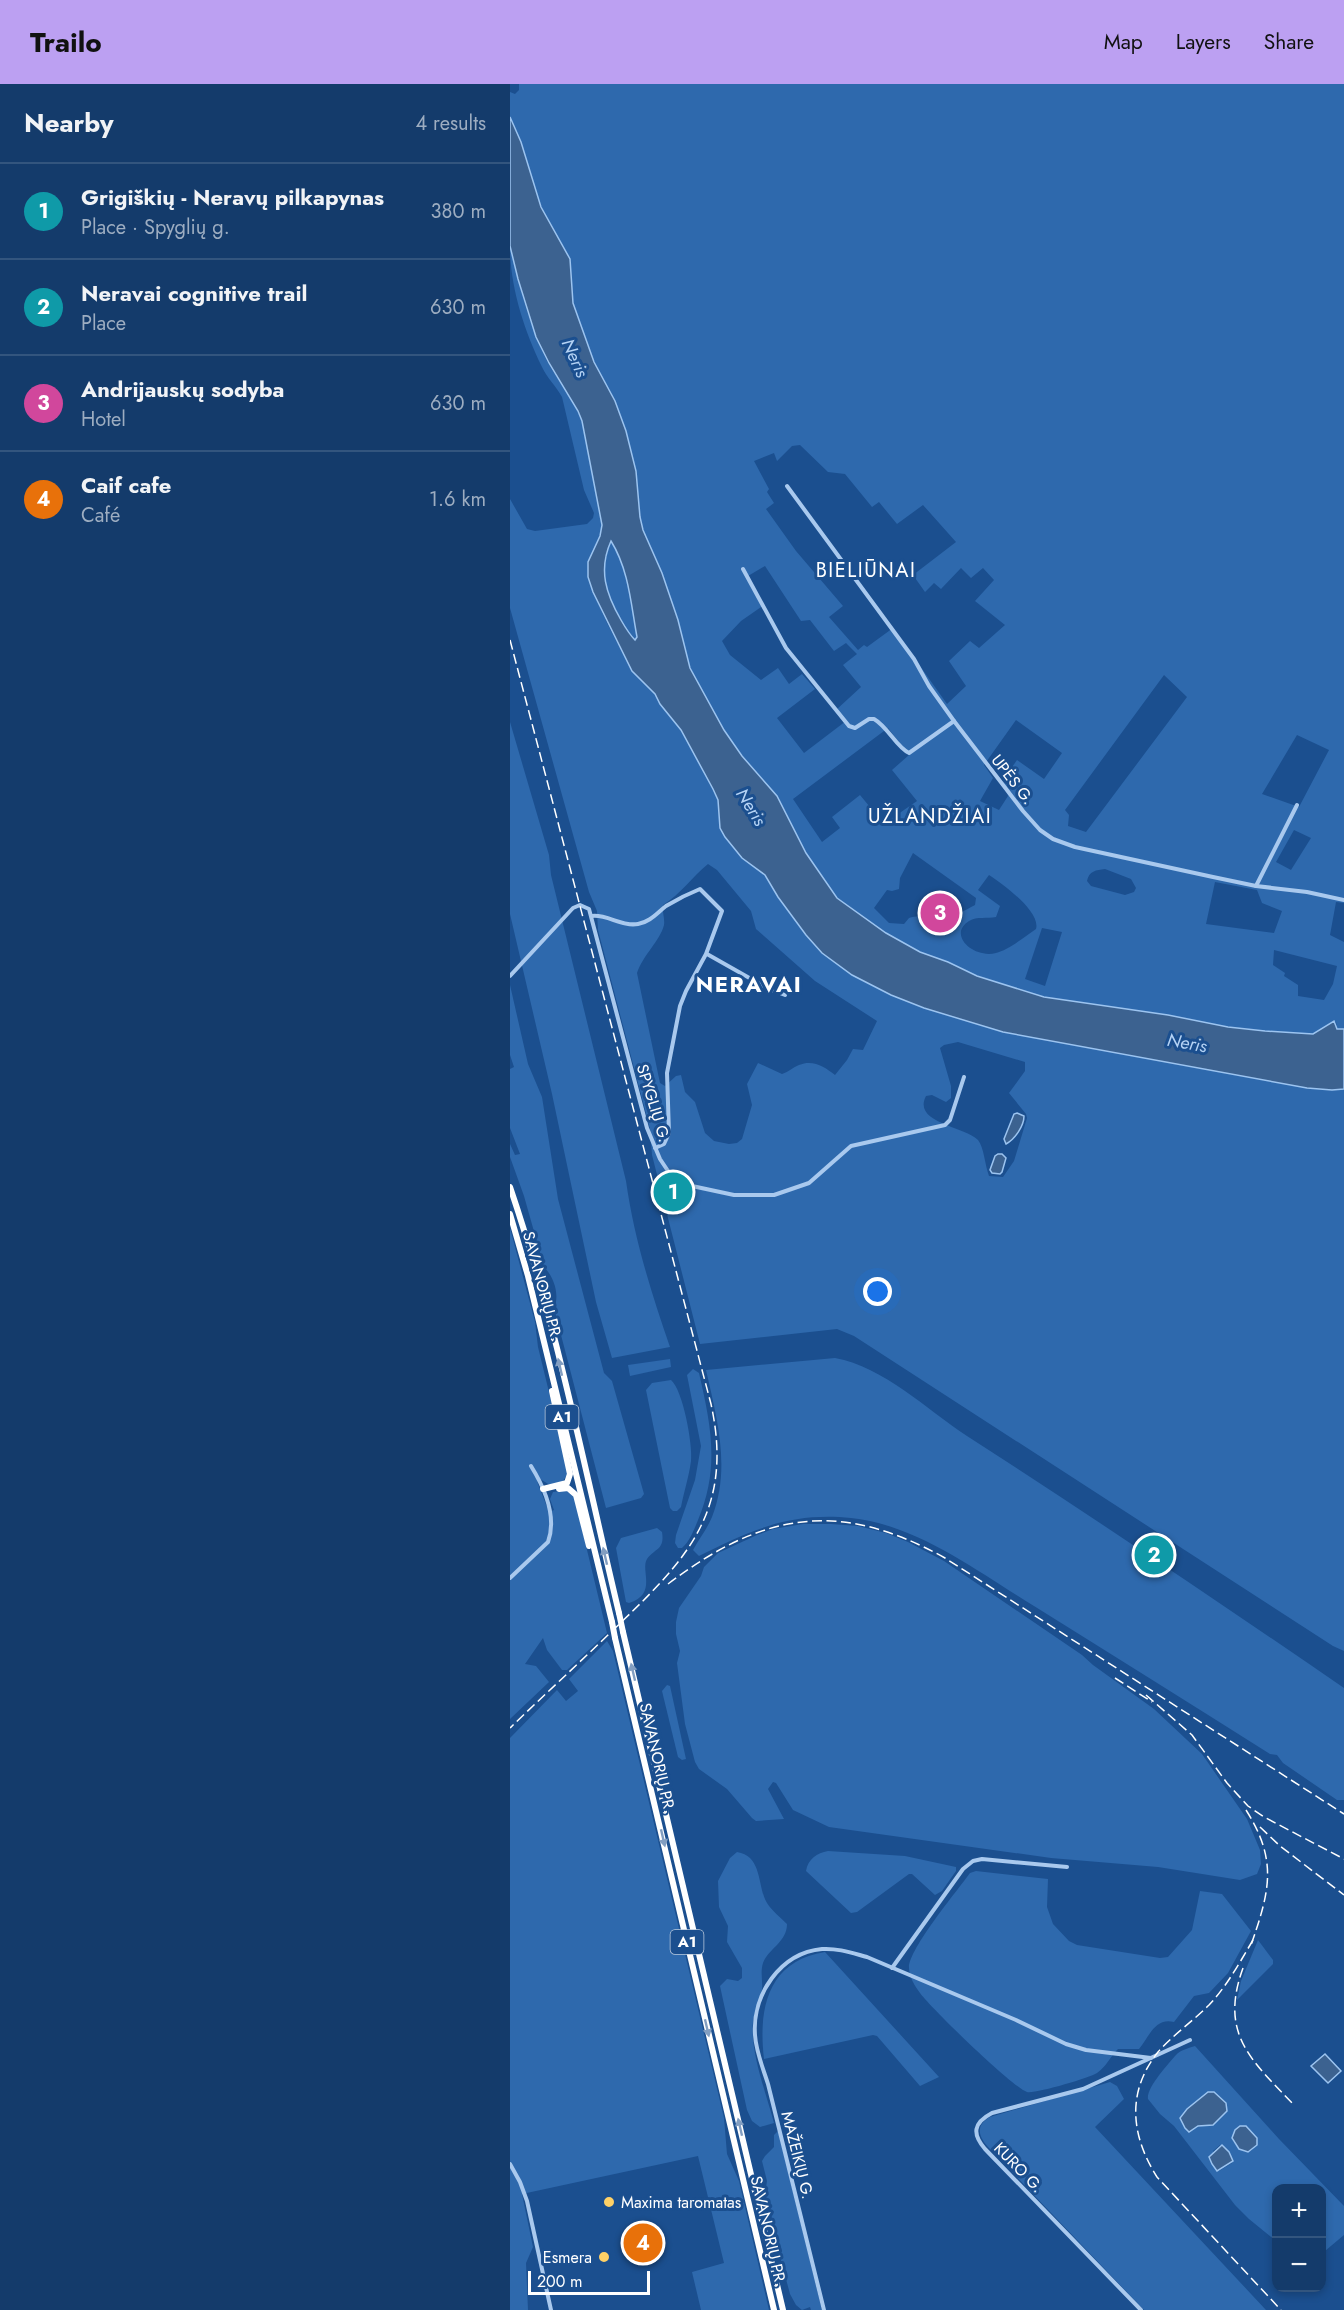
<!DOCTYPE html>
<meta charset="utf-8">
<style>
body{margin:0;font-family:Jost,sans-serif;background:#214673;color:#f1f3f6}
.controls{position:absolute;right:18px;bottom:18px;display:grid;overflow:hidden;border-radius:12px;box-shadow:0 3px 9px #0003}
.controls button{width:54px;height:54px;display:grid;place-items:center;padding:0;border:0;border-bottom:2px solid #33557e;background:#143b6b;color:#f1f3f6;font:30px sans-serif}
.scale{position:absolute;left:18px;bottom:15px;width:122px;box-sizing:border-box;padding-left:6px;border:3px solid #fff;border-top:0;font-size:16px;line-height:21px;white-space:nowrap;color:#fff;-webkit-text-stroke:4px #1b4f8f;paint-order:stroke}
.you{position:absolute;left:368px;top:1208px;width:21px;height:21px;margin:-15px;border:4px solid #fff;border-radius:50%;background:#1a73e8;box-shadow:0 0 0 9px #1a73e833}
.badge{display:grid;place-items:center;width:39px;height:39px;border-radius:50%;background:#bca0f2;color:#fff;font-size:20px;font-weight:700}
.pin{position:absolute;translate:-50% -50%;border:3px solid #fff;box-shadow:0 2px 6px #0006}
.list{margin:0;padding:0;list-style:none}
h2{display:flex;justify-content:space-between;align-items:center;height:78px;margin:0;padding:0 24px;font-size:26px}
h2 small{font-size:20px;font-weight:400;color:#9dadc1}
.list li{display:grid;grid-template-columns:39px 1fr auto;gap:18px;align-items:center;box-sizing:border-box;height:96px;padding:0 24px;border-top:2px solid #33557e}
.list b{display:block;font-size:22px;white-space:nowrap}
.list p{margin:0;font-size:20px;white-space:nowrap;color:#9dadc1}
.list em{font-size:20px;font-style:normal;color:#9dadc1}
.map{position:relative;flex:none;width:834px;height:2226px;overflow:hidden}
header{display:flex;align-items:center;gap:36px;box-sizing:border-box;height:84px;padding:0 30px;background:#bca0f2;color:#111}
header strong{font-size:28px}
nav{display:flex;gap:33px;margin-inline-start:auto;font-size:21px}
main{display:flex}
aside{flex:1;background:#143b6b}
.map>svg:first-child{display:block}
.green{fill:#2e69ad;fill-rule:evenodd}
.water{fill:#3c6290;stroke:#9cc4f0;stroke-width:1.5;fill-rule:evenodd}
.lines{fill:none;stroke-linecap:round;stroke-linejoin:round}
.street{stroke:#a9c9ee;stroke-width:4}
.highway{stroke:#fff;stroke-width:6}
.rail{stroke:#fff;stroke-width:1.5;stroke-dasharray:10 4.5;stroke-linecap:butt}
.highway-bridge{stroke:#fff;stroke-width:6}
.oneway{fill:#829ec1}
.poi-dot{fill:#ffd166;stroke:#1b4f8f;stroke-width:2}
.labels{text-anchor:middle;stroke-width:6;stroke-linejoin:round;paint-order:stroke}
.shield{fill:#1b4f8f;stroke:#bbcadd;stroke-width:1.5}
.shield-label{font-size:15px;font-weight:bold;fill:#fff}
.street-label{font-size:16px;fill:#fff;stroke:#1b4f8f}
.poi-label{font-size:16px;fill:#fff;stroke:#1b4f8f;text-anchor:start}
.water-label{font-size:18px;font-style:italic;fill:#b5d3f5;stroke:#1b4f8f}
.quarter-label{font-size:20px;letter-spacing:1.5px;fill:#fff;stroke:#1b4f8f}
.district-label{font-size:22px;font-weight:bold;letter-spacing:1.5px;fill:#fff;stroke:#1b4f8f}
</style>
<header>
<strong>Trailo</strong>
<nav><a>Map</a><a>Layers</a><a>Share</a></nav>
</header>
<main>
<aside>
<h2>Nearby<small>4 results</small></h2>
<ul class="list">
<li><span class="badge" style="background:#0f9aa8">1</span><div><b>Grigiškių - Neravų pilkapynas</b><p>Place · Spyglių g.</p></div><em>380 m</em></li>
<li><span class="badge" style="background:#0f9aa8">2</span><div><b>Neravai cognitive trail</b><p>Place</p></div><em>630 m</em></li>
<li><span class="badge" style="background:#d1479c">3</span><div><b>Andrijauskų sodyba</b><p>Hotel</p></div><em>630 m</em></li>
<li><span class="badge" style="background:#e8710a">4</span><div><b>Caif cafe</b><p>Café</p></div><em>1.6 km</em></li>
</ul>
</aside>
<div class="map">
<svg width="834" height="2226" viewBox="0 0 834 2226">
<rect width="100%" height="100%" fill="#1b4f8f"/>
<g class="green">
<path d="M9 0H834V819L826 818 820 851 834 858V945H827L826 938H822L803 950 755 947 718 943 658 931 534 913 467 892 438 878 410 868 376 849 327 814 296 769 267 712 232 672 214 646 180 584 168 536 152 489 133 446 130 433 126 387 116 347 105 317 84 278 63 219 60 175 35 133 24 106 11 58 0 33V8L5 10 9 6ZM290 361 318 388 335 390 362 423 369 418 387 440 413 421 446 458 403 491 415 508 424 499 431 505 451 484 461 494 473 484 484 496 465 517 495 541 469 564 460 557 439 577 456 602 437 620 383 544 357 563 354 561 348 566 319 533 333 522 286 467 256 425 264 419 257 408 259 405 244 377 264 369 267 377 282 362ZM255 482 291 537 300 536 324 567 336 559 347 570 333 581 351 603 326 626 336 637 294 669 267 634 305 605 292 590 279 600 268 584 251 596 220 571 212 557 231 537 254 521 238 492ZM654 591 677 613 576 748 558 742 559 731 555 726ZM506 636 552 669 534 695 507 676 493 696 498 712 489 726 470 717 483 694 474 681ZM378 644 399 671 382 686 407 717 378 737 369 734 350 711 322 733 330 744 312 758 283 715ZM787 651 819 666 789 723 752 710ZM784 746 801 754 781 786 766 778ZM403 769 466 814 465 821C455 826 443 834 433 835 420 836 413 830 399 834L394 840 379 839 364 824 377 806 382 807 389 805 390 794ZM595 785 621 795 626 804 624 808 615 811 581 802 577 797C579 787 586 786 595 785ZM479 791C493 800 531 828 526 845 516 852 498 866 486 869 464 875 437 851 459 837 467 832 477 835 486 833L490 822 468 806ZM705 798 747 806 752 819 772 827 764 849 696 840ZM532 844 552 848 535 902 515 895ZM764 866 827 882 823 900 814 916 788 912V901L774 892 775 889 763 881Z"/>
<path d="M0 162C9 202 19 240 37 277 48 297 64 315 72 337L92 442 91 452 78 478 83 508 97 539 122 587 145 610 150 620 171 646 203 705 208 716 210 744 215 753 232 774 255 791 268 813 296 851 312 869 382 911 493 948 764 998 822 1006 834 1005V1567L823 1562 344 1252 327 1245 190 1260 142 1071 140 1045 88 846 87 827 79 808 0 524V415L17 445 25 447 77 440 83 434 84 429 74 406 52 313C46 302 37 294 32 283 14 246 0 203 0 162ZM198 780 207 786 241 827 246 845 305 897 367 937 353 966 343 965 337 976 325 991C315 983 303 975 289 981 283 983 279 988 272 990L248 979 237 1000 242 1021 232 1055 227 1059 219 1060 204 1057 195 1049 185 1018 175 1008 171 991 166 992 155 1002 150 999 127 889C133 871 150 857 154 841 155 835 152 828 153 821 171 810 182 793 198 780ZM448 958 515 978V987L499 1009 516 1030 517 1034 504 1077 493 1093 479 1092C475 1082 474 1063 468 1056 454 1042 402 1039 416 1012L422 1011 436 1018 441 1014V1002L430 964 434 961Z"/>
<path d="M101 457C120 484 121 522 127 553L124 556C119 550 115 543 111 536 94 507 89 489 101 457Z"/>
<path d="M0 638 39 771 41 791 116 1097C124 1154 141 1208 160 1263L102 1274 86 1218 42 1010 0 830Z"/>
<path d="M0 901 18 980 32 1013 48 1115 94 1289 102 1297 134 1410 131 1414 96 1424 44 1224C50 1211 44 1193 34 1183L14 1112 0 1073V1060L5 1071 10 1070 0 1044V985L4 983 0 971Z"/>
<path d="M0 1144 25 1238 28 1263 58 1386V1390L52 1398 40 1401 30 1395 27 1396 28 1400 39 1428 44 1426 40 1415 43 1408 57 1406 64 1412 97 1549 57 1586H52L37 1566 33 1554 15 1580 26 1582 39 1598 0 1635Z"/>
<path d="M325 1274C374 1283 416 1325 457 1352 584 1434 709 1518 834 1604V1716H827L773 1679 767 1671 760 1670C682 1621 603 1571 524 1522 468 1488 408 1441 341 1434 280 1428 241 1446 189 1472L183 1466C189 1455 197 1445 202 1433 221 1384 207 1335 196 1286Z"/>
<path d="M160 1275 161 1283 120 1292 118 1281Z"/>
<path d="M183 1285 189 1289C201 1341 210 1384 188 1436 184 1446 180 1457 172 1464H168L165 1459 166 1451 185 1396 191 1362 177 1291Z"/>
<path d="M161 1296C173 1306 183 1361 181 1377 179 1392 174 1408 171 1423L167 1427H163L160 1424 136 1306 142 1299Z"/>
<path d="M293 1440H321L348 1442 376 1449 398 1458 434 1477 572 1571 583 1581 644 1625 692 1670 737 1735 750 1766 751 1780 747 1790 730 1796 648 1783 541 1774 319 1743 283 1726 266 1699 263 1698 258 1705 274 1735 246 1737 242 1734 217 1705 189 1685 185 1678 175 1640 167 1579 170 1567 166 1550V1538L169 1524 191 1492 194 1483 208 1469 247 1451 263 1445Z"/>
<path d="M147 1444 152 1448C155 1466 145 1464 137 1475 130 1486 148 1510 119 1519L116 1518 106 1464 111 1454Z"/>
<path d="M97 1557 103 1567 214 2034 217 2070 229 2097 259 2226H191L182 2188 214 2179 188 2072 12 2110 23 2163 16 2179 18 2226H0V1654L47 1606 56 1617 68 1607 59 1595Z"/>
<path d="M157 1601 160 1602 176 1675 172 1676 168 1673 152 1607Z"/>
<path d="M318 1767 395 1772 446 1783V1787L432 1807 425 1811 402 1790H399L347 1828 341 1829 296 1787C298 1775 307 1769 318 1767Z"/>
<path d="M227 1768C253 1772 247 1803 257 1819 262 1827 271 1834 277 1840 277 1858 259 1864 253 1879 250 1889 253 1897 252 1906 250 1917 244 1927 243 1938 240 1968 256 2009 264 2039L250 2043 242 2037 237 2026 210 1902 217 1895 228 1897 232 1894V1884L217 1858 218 1842 209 1823 208 1797 220 1774Z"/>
<path d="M466 1787 538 1795 537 1823 543 1840 559 1857 567 1861 650 1874 658 1873 682 1846 690 1807 712 1810 741 1847 718 1889 699 1909 684 1912 664 1938C645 1933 639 1953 629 1965H608C600 1973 596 1983 587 1989 579 1994 525 2010 517 2008 503 2004 420 1923 410 1909 405 1902 399 1893 399 1884 398 1866 447 1807 460 1789Z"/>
<path d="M748 1856 763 1876V1880L727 1916 731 1897Z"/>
<path d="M315 1868 429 1993 410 2002 367 1952 363 1951 254 1975C248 1924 258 1877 315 1868Z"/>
<path d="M685 1962 769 2055 834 2122V2151L815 2167 812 2169V2104H766V2157L739 2135 725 2121 664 2042 650 2030 638 2015C636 2004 659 1979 666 1971 670 1966 679 1964 685 1962ZM684 2019 717 2027C704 2042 687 2048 671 2035L677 2025ZM730 2042H736L747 2054 742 2066 736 2068 729 2065 723 2057 728 2043ZM710 2061 717 2066 722 2079 709 2087 703 2067Z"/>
<path d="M600 1998 607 2002 614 2015 585 2043 756 2226H634L480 2065C469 2054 464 2042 480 2033Z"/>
<path d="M268 2047 312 2226H301L300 2223 292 2226 286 2221 280 2210 265 2154 260 2123 255 2110 257 2097 252 2077 255 2072 264 2063V2051Z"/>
</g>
<g class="water">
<path d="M0 33 11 58 31 123 60 175 63 219 84 278 105 317 116 347 126 387 130 433 133 446 152 489 168 536 180 584 214 646 232 672 267 712 296 769 327 814 376 849 410 868 438 878 467 892 534 913 658 931 718 943 755 947 803 950 824 937 827 945H834V1005L822 1006 797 1004 493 948 414 924 381 911 342 891 312 869 296 851 268 813 255 791 232 774 215 753 210 744 208 716 203 705 171 646 150 620 145 610 122 587 83 508 78 493V478L90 452 92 441 72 337 68 327 39 279 26 253 8 195 0 162ZM101 457C119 486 121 521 127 553L125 556C119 550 115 543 111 536 96 510 88 486 101 457Z"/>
<path d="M507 1029 514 1032C514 1042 505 1055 496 1060L494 1055 504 1030Z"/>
<path d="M488 1070H492L496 1074 492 1088 490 1090 482 1089 480 1086 485 1072Z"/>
<path d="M815 1970 831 1987 818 1999 801 1982Z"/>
<path d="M698 2008H704L716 2019 717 2027 703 2041 688 2042 679 2048 675 2044 670 2034 677 2025Z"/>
<path d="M730 2042H736L747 2054V2061L738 2068 729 2065 722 2054 725 2046Z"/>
<path d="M712 2061 719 2068 723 2077 707 2087 702 2080 699 2073Z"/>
</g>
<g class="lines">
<g class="street">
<path d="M277 402 404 575 419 602 444 637 513 727 530 746 543 755 565 763 703 793 746 802 797 808 834 816"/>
<path d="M233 485 276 564 339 642 345 644 359 635H364C378 643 387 664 399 669L444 637"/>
<path d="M746 802 787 721"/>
<path d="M82 832C97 830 112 843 128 840 140 838 147 829 156 822 166 816 180 809 190 805L212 827 196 870 176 907 170 922 157 989 159 1049 154 1060 145 1064"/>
<path d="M197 870 259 905 275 911"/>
<path d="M0 892 63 824 70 821 79 825 137 1044 150 1075 160 1090 167 1096 182 1102 224 1111H264L299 1099 341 1062 435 1041 440 1036 454 993"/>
<path d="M0 1494 38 1458C47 1433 34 1403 21 1382"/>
<path d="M382 1884 453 1785 463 1777 472 1775 557 1783"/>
<path d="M0 2080 10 2098 17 2117 41 2226"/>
<path d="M314 2226 258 2000C253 1984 246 1968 245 1951 242 1911 270 1869 312 1865 328 1864 342 1869 357 1873L506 1936 556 1960 576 1966 641 1974"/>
<path d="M631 2226 475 2065C462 2050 463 2039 482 2029L573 2005 680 1956"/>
</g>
<g class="highway">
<path d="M0 1103C47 1241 75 1387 109 1529"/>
<path d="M0 1130 18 1192 102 1538"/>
<path d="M33 1405 57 1399 60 1390 42 1307"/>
<path d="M49 1405 58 1404 66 1411 79 1462"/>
<path d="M113 1548 273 2226"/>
<path d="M105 1554 264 2226"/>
</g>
<g class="rail">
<path d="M0 556 201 1320C225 1430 174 1478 100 1549 67 1581 33 1612 0 1644"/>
<path d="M158 1500C253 1428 329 1415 435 1474L834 1730"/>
<path d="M605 1594 642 1618"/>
<path d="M636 1611 682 1651 717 1699 738 1722 754 1733 834 1775"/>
<path d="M736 1726C769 1778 759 1809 740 1864"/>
<path d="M750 1743 770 1762 834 1811"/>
<path d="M743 1856C730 1878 717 1902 699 1921 683 1937 663 1951 648 1968 616 2008 621 2052 647 2093L771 2226"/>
<path d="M733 1884C709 1950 741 1976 784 2021"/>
</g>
<g class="highway-bridge">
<path d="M109 1529 113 1548"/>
<path d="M102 1538 105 1554"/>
</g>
</g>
<defs><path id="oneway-solid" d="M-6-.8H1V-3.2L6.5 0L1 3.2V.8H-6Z" transform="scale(1.5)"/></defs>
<g class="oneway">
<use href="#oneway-solid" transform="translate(50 1283) rotate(-103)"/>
<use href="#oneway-solid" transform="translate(95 1472) rotate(-103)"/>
<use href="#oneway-solid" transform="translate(123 1588) rotate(-103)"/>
<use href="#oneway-solid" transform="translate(153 1754) rotate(77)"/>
<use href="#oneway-solid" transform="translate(197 1944) rotate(77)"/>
<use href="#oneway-solid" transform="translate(230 2043) rotate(-103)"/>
</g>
<g class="poi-dot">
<circle cx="99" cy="2118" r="6"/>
<circle cx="94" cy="2173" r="6"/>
</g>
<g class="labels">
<g class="shield">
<rect x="35.5" y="1321" width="33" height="24" rx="4.5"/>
<rect x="160.5" y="1846" width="33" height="24" rx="4.5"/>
</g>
<g class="shield-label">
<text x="52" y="1338">A1</text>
<text x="177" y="1863">A1</text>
</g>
<g class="street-label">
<text transform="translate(503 695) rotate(52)" y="6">UPĖS G.</text>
<text transform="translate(144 1019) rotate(73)" y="6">SPYGLIŲ G.</text>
<text transform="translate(33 1202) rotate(75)" y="6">SAVANORIŲ PR.</text>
<text transform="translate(148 1674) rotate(77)" y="6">SAVANORIŲ PR.</text>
<text transform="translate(288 2071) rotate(76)" y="6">MAŽEIKIŲ G.</text>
<text transform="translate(509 2083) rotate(46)" y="6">KURO G.</text>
<text transform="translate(259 2147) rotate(77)" y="6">SAVANORIŲ PR.</text>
</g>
<g class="poi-label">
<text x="111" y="2124">Maxima taromatas</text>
<text x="82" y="2179" text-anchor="end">Esmera</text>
</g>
<g class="water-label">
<text transform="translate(65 274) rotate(66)" y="6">Neris</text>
<text transform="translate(241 723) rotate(58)" y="6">Neris</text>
<text transform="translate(677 959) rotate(10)" y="6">Neris</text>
</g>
<g class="quarter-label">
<text x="356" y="493">BIELIŪNAI</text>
<text x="420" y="739">UŽLANDŽIAI</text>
</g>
<g class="district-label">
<text x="239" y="908">NERAVAI</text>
</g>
</g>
</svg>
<div class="controls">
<button>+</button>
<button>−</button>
</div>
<div class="scale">200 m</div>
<div class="you"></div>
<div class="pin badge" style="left:163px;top:1108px;background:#0f9aa8">1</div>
<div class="pin badge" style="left:644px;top:1471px;background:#0f9aa8">2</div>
<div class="pin badge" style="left:430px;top:829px;background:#d1479c">3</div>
<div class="pin badge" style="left:133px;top:2159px;background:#e8710a">4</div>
</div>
</main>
